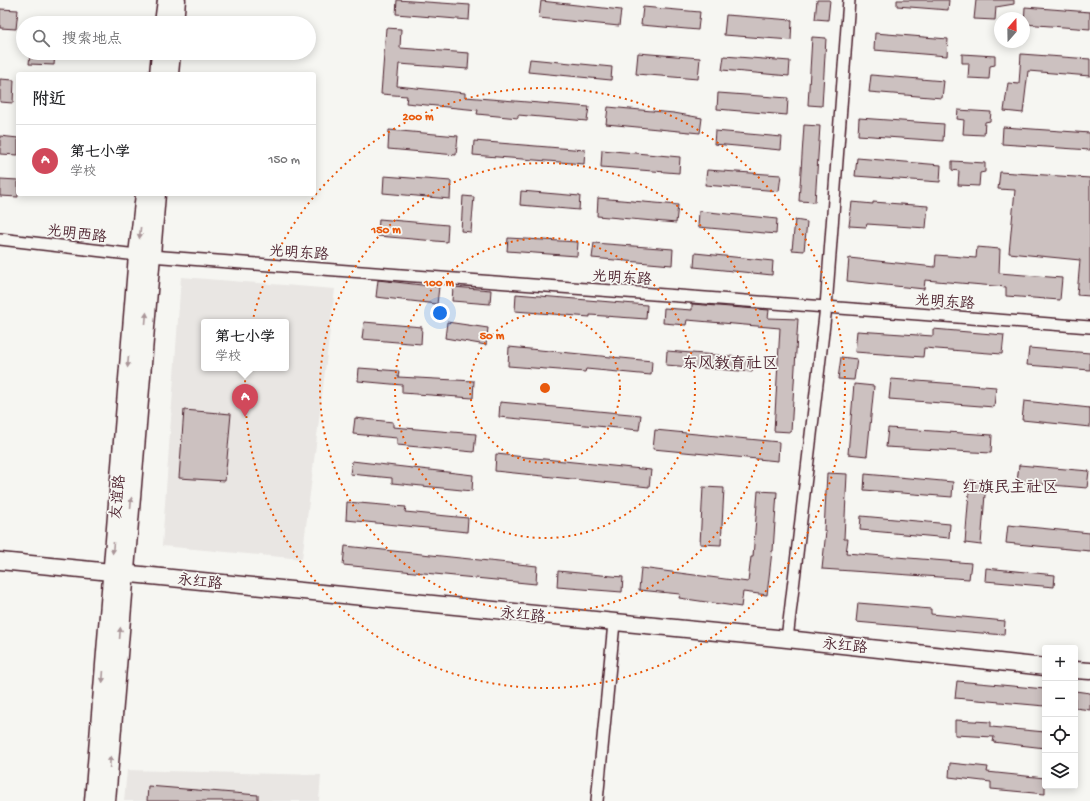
<!DOCTYPE html>
<html lang="zh">
<meta charset="utf-8">
<style>
body{margin:0;font-family:"Gochi Hand","LXGW WenKai TC",sans-serif;background:#f6f6f6;color:#202124}
.controls{position:absolute;right:12px;bottom:12px;display:grid;overflow:hidden;border-radius:4px;box-shadow:0 2px 10px #0003}
.controls button{width:36px;height:36px;display:grid;place-items:center;padding:0;border:0;border-bottom:1px solid #e0e0e0;background:#fff;color:#202124;font:20px sans-serif}
.compass{position:absolute;left:994px;top:12px;width:36px;height:36px;border-radius:50%;background:#fff;box-shadow:0 2px 10px #0003;rotate:20deg}
.you{position:absolute;left:440px;top:313px;width:14px;height:14px;margin:-10px;border:3px solid #fff;border-radius:50%;background:#1a73e8;box-shadow:0 0 0 6px #1a73e833}
.badge{display:grid;place-items:center;width:26px;height:26px;border-radius:50%;background:#d1495b;color:#fff;font-size:13px;font-weight:700}
.pin{position:absolute;translate:-50% -33px;filter:drop-shadow(0 1px 2px #0008)}
.pin::after{content:'';position:absolute;top:21px;width:14px;height:12px;background:inherit;clip-path:polygon(0 0,100% 0,50% 100%)}
.popup{position:absolute;left:201px;top:319px;width:88px;height:52px;box-sizing:border-box;display:grid;place-content:center;border-radius:4px;background:#fff;filter:drop-shadow(0 1px 3px #0005);font-size:13px;white-space:nowrap;color:#757577}
.popup b{font-size:15px;color:#202124}
.popup::after{content:'';position:absolute;left:50%;top:100%;margin-left:-8px;border:8px solid transparent;border-top-color:#fff}
.list{margin:0;padding:0;list-style:none}
h2{display:flex;justify-content:space-between;align-items:center;height:52px;margin:0;padding:0 16px;font-size:17px}
h2 small{font-size:13px;font-weight:400;color:#757577}
.list li{display:grid;grid-template-columns:26px 1fr auto;gap:12px;align-items:center;box-sizing:border-box;height:72px;padding:0 16px;border-top:1px solid #e0e0e0}
.list b{display:block;font-size:15px;white-space:nowrap}
.list p{margin:0;font-size:13px;white-space:nowrap;color:#757577}
.list em{font-size:13px;font-style:normal;color:#757577}
.icon{flex:none;width:22px;height:22px;fill:none;stroke:currentColor;stroke-width:2;stroke-linecap:round;stroke-linejoin:round}
.map{position:relative;flex:none;width:1090px;height:801px;overflow:hidden}
.search{position:absolute;background:#fff;box-shadow:0 2px 10px #0003;left:16px;top:16px;width:300px;height:44px;display:flex;align-items:center;gap:10px;box-sizing:border-box;padding:0 14px;border-radius:22px;color:#757577;font-size:15px}
.panel{position:absolute;background:#fff;box-shadow:0 2px 10px #0003;left:16px;top:72px;width:300px;height:124px;border-radius:4px}
.map>svg:first-child{display:block}
.built{fill:#e9e6e3;fill-rule:evenodd}
.building{fill:#ccc1c0;stroke:#4a1f2b}
.lines{fill:none;stroke-linecap:round;stroke-linejoin:round}
.street-casing{stroke:#4a1f2b;stroke-width:14}
.secondary-casing{stroke:#4a1f2b;stroke-width:19}
.street{stroke:#f6f6f2;stroke-width:11}
.secondary{stroke:#f6f6f2;stroke-width:16}
.oneway{fill:#a99598}
.ring{fill:none;stroke:#e8590c;stroke-width:2;stroke-dasharray:2 4}
.labels{text-anchor:middle;stroke-width:3.5;stroke-linejoin:round;paint-order:stroke}
.street-label{font-size:15px;fill:#4a1f2b;stroke:#f6f6f2}
.neighbourhood-label{font-size:16px;fill:#4a1f2b;stroke:#f6f6f2}
.centre{fill:#e8590c;stroke:#f6f6f2;stroke-width:2}
.ring-label{font-size:12px;text-anchor:middle;font-weight:bold;fill:#e8590c;stroke:#f6f6f2;stroke-width:3.5;stroke-linejoin:round;paint-order:stroke}
</style>
<div class="map">
<svg width="1090" height="801" viewBox="0 0 1090 801">
<rect width="100%" height="100%" fill="#f6f6f2"/>
<filter id="ink" filterUnits="userSpaceOnUse"><feTurbulence type="fractalNoise" baseFrequency=".025" numOctaves="2"/><feDisplacementMap in="SourceGraphic" scale="8" xChannelSelector="R" yChannelSelector="G"/><feConvolveMatrix kernelMatrix="1 2 1 2 8 2 1 2 1" color-interpolation-filters="sRGB"/></filter>
<g filter="url(#ink)">
<g class="built">
<path d="M181 277 335 289 302 559 162 546ZM204 322H286V368H204Z"/>
<path d="M127 770 321 775 319 801H124Z"/>
</g>
<g class="building">
<path d="M397 0 470 5 469 20 396 14Z"/>
<path d="M817 0H830L828 20 815 19Z"/>
<path d="M897 0H949L948 10 897 6Z"/>
<path d="M976 0H1014V4L996 7 995 20 974 19Z"/>
<path d="M541 1 621 10 619 26 539 18Z"/>
<path d="M643 7 700 12 698 30 641 25Z"/>
<path d="M1025 7 1090 12V29L1024 24Z"/>
<path d="M0 9 18 10 16 29 0 28Z"/>
<path d="M726 15 792 20 791 40 724 35Z"/>
<path d="M386 28 401 29 400 48 469 53 468 69 399 64 397 86 465 93V97L589 107 587 121 518 115V118L477 114 478 110 406 103 407 96 381 94Z"/>
<path d="M875 33 948 39 947 56 874 50Z"/>
<path d="M812 37 826 38 822 106 808 105Z"/>
<path d="M30 53H55L54 65 29 64Z"/>
<path d="M638 53 700 58 698 79 636 74Z"/>
<path d="M962 54 995 56V65L990 66 989 79 968 78 969 63H962Z"/>
<path d="M1021 54 1090 59V76L1028 71 1023 113 1004 111 1008 83 1019 84Z"/>
<path d="M724 56 790 61 789 76 722 70Z"/>
<path d="M530 59 612 67 611 80 528 72Z"/>
<path d="M871 75 944 81 942 98 869 92Z"/>
<path d="M0 79 14 80 13 103 0 102Z"/>
<path d="M718 93 788 98 787 115 717 109Z"/>
<path d="M608 107 674 113 702 118 700 133 606 124Z"/>
<path d="M958 110 991 112 990 121 985 122 984 135 963 134 964 120 957 119Z"/>
<path d="M859 118 944 124 943 141 858 135Z"/>
<path d="M804 125 820 126 815 202 799 201Z"/>
<path d="M1003 127 1090 133V150L1002 144Z"/>
<path d="M389 130 458 136 456 155 388 149Z"/>
<path d="M715 131 782 137 781 150 714 144Z"/>
<path d="M0 136 18 138V155L0 154Z"/>
<path d="M474 141 585 150 584 164 473 155Z"/>
<path d="M602 150 680 157 679 173 601 167Z"/>
<path d="M857 158 941 165 940 182 855 176Z"/>
<path d="M952 161 985 163V172L980 173 979 186 958 185 959 171 952 170Z"/>
<path d="M707 170 781 175 779 191 705 185Z"/>
<path d="M1000 172 1090 178V296L1077 295 1080 260 1009 253 1015 190 998 189Z"/>
<path d="M384 176 451 181 450 199 383 193Z"/>
<path d="M0 179 18 180V197L0 196Z"/>
<path d="M521 191 580 196 579 210 520 205Z"/>
<path d="M463 196 474 197 471 232 461 231Z"/>
<path d="M598 198 678 205 676 223 597 216Z"/>
<path d="M852 202 873 204V202L928 206 926 228 867 224 866 227 849 226Z"/>
<path d="M699 211 777 219 776 234 698 227Z"/>
<path d="M379 219 448 225 447 242 378 236Z"/>
<path d="M795 220 807 222 804 251 792 250Z"/>
<path d="M508 238 578 242 577 256 507 251Z"/>
<path d="M594 243 673 249 672 265 592 258Z"/>
<path d="M977 247 1000 249 999 273 1062 278 1060 300 1006 296V287L925 280 924 289 847 281 849 258 935 267 936 255 976 258Z"/>
<path d="M695 253 773 261 772 275 694 267Z"/>
<path d="M378 280 439 287 437 304 376 297Z"/>
<path d="M453 287 491 290 490 304 452 301Z"/>
<path d="M516 294 647 305 646 319 590 315V317L515 311Z"/>
<path d="M692 304 769 310 768 318 798 319 791 432 774 431 780 328 687 320 686 325 663 323 664 308 692 310Z"/>
<path d="M364 322 422 327 421 344 362 339Z"/>
<path d="M447 322 488 328 486 345 445 338Z"/>
<path d="M933 329 1004 335 1002 354 924 348 923 357 855 352 857 331 933 336Z"/>
<path d="M509 347 652 361 651 375 586 369 585 372 508 366Z"/>
<path d="M1029 348 1090 353V370L1027 365Z"/>
<path d="M667 351 753 358 752 372 666 365Z"/>
<path d="M841 357 857 359 854 380 838 379Z"/>
<path d="M359 368 399 371 398 377 474 381 473 398 402 393V385L358 381Z"/>
<path d="M891 379 996 387 994 407 889 399Z"/>
<path d="M854 384 874 386 867 456 848 454Z"/>
<path d="M1024 401 1090 408V427L1022 420Z"/>
<path d="M500 402 641 415 639 430 499 417Z"/>
<path d="M184 410 231 414 225 481 179 478Z"/>
<path d="M355 418 393 422V427L476 434 474 452 397 445V438L353 434Z"/>
<path d="M888 428 992 435 991 453 886 447Z"/>
<path d="M655 430 779 442 778 461 653 449Z"/>
<path d="M496 454 651 470 649 487 495 471Z"/>
<path d="M352 461 473 475 472 491 392 483V478L350 474Z"/>
<path d="M1019 465 1089 471 1087 488 1017 482Z"/>
<path d="M827 473 847 474 844 539H848L846 553 971 563 969 579 822 569 826 531H824Z"/>
<path d="M865 474 953 482 952 497 864 490Z"/>
<path d="M970 480 986 482 981 545 965 543Z"/>
<path d="M703 487 724 488 721 545 700 544Z"/>
<path d="M758 491 777 492 773 551H772L767 595 743 592 741 607 679 598 680 594 639 590 641 568 748 582 751 557H753Z"/>
<path d="M347 502 406 507 405 512 468 518 467 532 346 520Z"/>
<path d="M861 516 950 524 949 538 860 530Z"/>
<path d="M1008 525 1090 533V551L1006 543Z"/>
<path d="M345 546 537 566 536 584 343 565Z"/>
<path d="M986 568 1055 575 1054 587 985 581Z"/>
<path d="M558 571 623 577 622 592 557 587Z"/>
<path d="M858 603 931 609V614L1005 621 1004 635 856 622Z"/>
<path d="M957 681 1045 689V706L955 698Z"/>
<path d="M1075 691 1090 693V710L1075 708Z"/>
<path d="M955 720 991 722V727L1045 732V748L993 742 994 737 955 735Z"/>
<path d="M950 763 988 767 987 772 1045 778V794L991 789V782L949 777Z"/>
<path d="M148 786 258 795V801H147Z"/>
</g>
<g class="lines">
<defs>
<g id="street">
<path d="M0 239 137 255 1090 327"/>
<path d="M787 639 826 307 849 0"/>
<path d="M597 801 614 623"/>
</g>
<g id="secondary">
<path d="M163 23 166 0"/>
<path d="M175 23 177 0"/>
<path d="M158 74 160 53"/>
<path d="M170 74 172 53"/>
<path d="M0 561 787 639 1045 667"/>
<path d="M1075 670 1090 671"/>
<path d="M93 801 137 255 144 194"/>
<path d="M107 801 157 194"/>
</g>
</defs>
<use href="#street" class="street-casing"/>
<use href="#secondary" class="secondary-casing"/>
<use href="#street" class="street"/>
<use href="#secondary" class="secondary"/>
</g>
<defs><path id="oneway-solid" d="M-6-.8H1V-3.2L6.5 0L1 3.2V.8H-6Z"/></defs>
<g class="oneway">
<use href="#oneway-solid" transform="translate(140 233) rotate(96)"/>
<use href="#oneway-solid" transform="translate(146 318) rotate(-85)"/>
<use href="#oneway-solid" transform="translate(128 362) rotate(95)"/>
<use href="#oneway-solid" transform="translate(131 503) rotate(-85)"/>
<use href="#oneway-solid" transform="translate(113 548) rotate(95)"/>
<use href="#oneway-solid" transform="translate(120 633) rotate(-86)"/>
<use href="#oneway-solid" transform="translate(103 677) rotate(94)"/>
<use href="#oneway-solid" transform="translate(110 762) rotate(-86)"/>
</g>
</g>
<g class="ring">
<circle cx="545" cy="388" r="75"/>
<circle cx="545" cy="388" r="150"/>
<circle cx="545" cy="388" r="225"/>
<circle cx="545" cy="388" r="300"/>
</g>
<g class="labels">
<g class="street-label">
<text transform="translate(77 233) rotate(7)" y="5">光明西路</text>
<text transform="translate(299 252) rotate(4)" y="5">光明东路</text>
<text transform="translate(622 277) rotate(4)" y="5">光明东路</text>
<text transform="translate(945 301) rotate(4)" y="5">光明东路</text>
<text transform="translate(117 497) rotate(-85)" y="5">友谊路</text>
<text transform="translate(200 581) rotate(6)" y="5">永红路</text>
<text transform="translate(523 614) rotate(6)" y="5">永红路</text>
<text transform="translate(845 645) rotate(6)" y="5">永红路</text>
</g>
<g class="neighbourhood-label">
<text x="730" y="368">东风教育社区</text>
<text x="1010" y="492">红旗民主社区</text>
</g>
</g>
<circle cx="545" cy="388" r="6" class="centre"/>
<g class="ring-label">
<text x="418" y="120">200 m</text>
<text x="386" y="233">150 m</text>
<text x="439" y="286">100 m</text>
<text x="492" y="339">50 m</text>
</g>
</svg>
<div class="controls">
<button>+</button>
<button>−</button>
<button><svg class="icon" aria-label="locate" viewBox="0 0 24 24"><circle cx="12" cy="12" r="6"/><path d="M12 2v4M12 18v4M2 12h4M18 12h4"/></svg></button>
<button><svg class="icon" aria-label="layers" viewBox="0 0 24 24"><path d="M12 4l9 5-9 5-9-5zM3 14l9 5 9-5"/></svg></button>
</div>
<svg class="compass" viewBox="-18 -18 36 36"><path d="M0-13l5 13h-10z" fill="#e53935"/><path d="M0 13l5-13h-10z" fill="#757577"/></svg>
<div class="you"></div>
<div class="pin badge" style="left:245px;top:417px">A</div>
<div class="popup"><b>第七小学</b>学校</div>
<div class="search"><svg class="icon" aria-label="search" viewBox="0 0 24 24"><circle cx="10" cy="10" r="6"/><path d="M15 15l6 6"/></svg>搜索地点</div>
<section class="panel">
<h2>附近<small></small></h2>
<ul class="list">
<li><span class="badge">A</span><div><b>第七小学</b><p>学校</p></div><em>150 m</em></li>
</ul>
</section>
</div>
